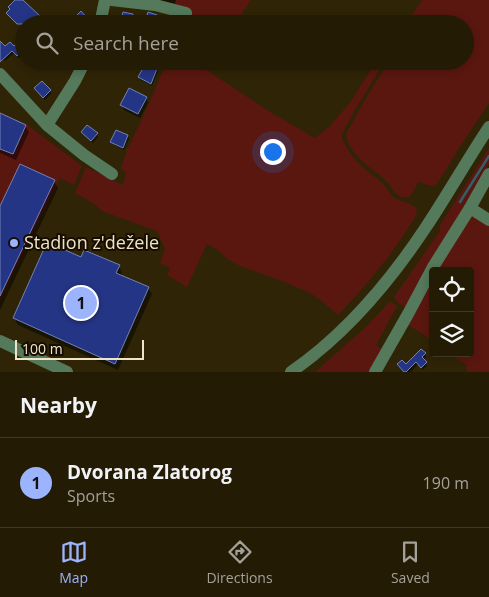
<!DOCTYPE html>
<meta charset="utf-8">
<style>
body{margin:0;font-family:"Open Sans",sans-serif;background:#2f2813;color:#f1f3f6}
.controls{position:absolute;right:15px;bottom:15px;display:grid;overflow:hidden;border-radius:5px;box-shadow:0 2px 8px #0003}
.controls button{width:45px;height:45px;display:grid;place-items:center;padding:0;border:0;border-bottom:1px solid #403926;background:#231b04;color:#f1f3f6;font:25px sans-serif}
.scale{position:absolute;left:15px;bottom:12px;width:129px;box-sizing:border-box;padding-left:5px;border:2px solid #efe4c7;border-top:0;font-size:14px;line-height:18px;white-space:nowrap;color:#efe4c7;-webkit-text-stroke:4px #160d00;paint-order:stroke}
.you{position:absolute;left:272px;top:151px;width:18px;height:18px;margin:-12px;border:4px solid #fff;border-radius:50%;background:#1a73e8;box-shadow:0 0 0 8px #1a73e833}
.badge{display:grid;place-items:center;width:32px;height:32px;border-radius:50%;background:#9cb4fd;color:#111;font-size:16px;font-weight:700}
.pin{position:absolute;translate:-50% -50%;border:2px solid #fff;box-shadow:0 1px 5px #0006}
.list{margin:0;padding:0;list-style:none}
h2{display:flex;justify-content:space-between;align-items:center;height:65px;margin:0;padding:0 20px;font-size:21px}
h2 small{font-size:16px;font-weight:400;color:#a3a19a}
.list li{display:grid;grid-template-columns:32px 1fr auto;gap:15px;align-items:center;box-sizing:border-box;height:90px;padding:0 20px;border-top:1px solid #403926}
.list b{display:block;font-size:19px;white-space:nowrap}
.list p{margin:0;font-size:16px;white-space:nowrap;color:#a3a19a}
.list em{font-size:16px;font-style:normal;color:#a3a19a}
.icon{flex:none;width:28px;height:28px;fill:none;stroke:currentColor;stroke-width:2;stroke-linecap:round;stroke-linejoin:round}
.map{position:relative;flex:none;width:489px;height:372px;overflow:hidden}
.search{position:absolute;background:#231b04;box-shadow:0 2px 8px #0003;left:15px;right:15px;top:15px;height:55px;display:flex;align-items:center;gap:12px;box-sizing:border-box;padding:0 18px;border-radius:28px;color:#a3a19a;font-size:19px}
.sheet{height:155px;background:#231b04}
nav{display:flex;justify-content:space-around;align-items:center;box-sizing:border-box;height:70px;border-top:1px solid #403926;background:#231b04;font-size:14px;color:#a3a19a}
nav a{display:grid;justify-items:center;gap:2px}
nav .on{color:#9cb4fd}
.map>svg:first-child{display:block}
.green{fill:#5a1710}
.shadow{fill:#0007}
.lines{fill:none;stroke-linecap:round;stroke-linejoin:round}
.stream{stroke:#306068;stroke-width:2.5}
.building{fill:#253585;stroke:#7082b5}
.minor{stroke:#55795b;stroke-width:12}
.poi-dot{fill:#9cb4fd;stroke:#160d00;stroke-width:2}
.labels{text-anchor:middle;stroke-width:4;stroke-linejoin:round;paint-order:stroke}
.poi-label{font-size:18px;fill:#efe4c7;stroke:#160d00;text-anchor:start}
</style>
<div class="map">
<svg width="489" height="372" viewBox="0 0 489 372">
<rect width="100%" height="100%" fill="#2f2405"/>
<g class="green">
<path d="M175 0H251L234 24H182L188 11 173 7Z"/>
<path d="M422 0H489V103L457 151 446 170 435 186 427 185 419 181 409 198C407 197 404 198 402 197 395 195 392 188 388 183 377 171 360 163 351 148 348 144 347 139 346 134L363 103 389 61H465V24H406Z"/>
<path d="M167 61H210L205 69 267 110 315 138 330 126 351 101 376 61H385L355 110 341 136C347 151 357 163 370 173 375 177 381 181 385 186 388 190 390 195 395 198 402 202 409 202 416 208L417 214C395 251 368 284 338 315L319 299 310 293 282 281 240 266 227 259 218 250 207 244 187 287 167 275 170 268 160 263 165 249 157 231 104 212 91 202 75 193 86 167 123 185 126 173 121 168 127 150 147 108Z"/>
<path d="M0 112 26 124 82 166 74 185 60 178 0 301Z"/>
<path d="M489 148V164L408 308C402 306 397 303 394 297L396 294 440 231V225Z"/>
<path d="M471 217H476L489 223V372H469L466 369 467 365 446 353H470V271H434Z"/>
<path d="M433 273V342L426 336 407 324Z"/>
<path d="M390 301 397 306 376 345 383 349 370 372H315L366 327Z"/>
</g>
<g class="shadow">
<path d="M156 0H176L175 4Z"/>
<path d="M0 47 22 51 23 54 19 58 14 53 5 61 0 56Z"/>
<path d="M113 61H123L121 67Z"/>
<path d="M160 61 161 64 152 86 141 80 140 77Z"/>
<path d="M35 89 50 91 51 94 45 100Z"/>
<path d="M146 98 148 103 140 118 124 110 122 105Z"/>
<path d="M0 114 25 126 29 132 16 160 0 153Z"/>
<path d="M117 131 128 136 129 139 124 150 114 145 112 142Z"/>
<path d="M82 132 97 134 98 137 93 143Z"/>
<path d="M54 181 58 188 0 310V209Z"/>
<path d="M119 266 122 273 121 276 148 288 152 294 118 370 18 325 14 318Z"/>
<path d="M425 354 426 357 423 360 427 366 423 370 418 364 411 372H404L398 365H406Z"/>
</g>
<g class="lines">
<path class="stream" d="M460 202 489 156"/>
</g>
<g class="building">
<path d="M15 0H23L41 17 42 16 49 24H17L6 13 10 9 8 7Z"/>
<path d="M81 11 92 24H68Z"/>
<path d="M123 12 133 14 130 24H120Z"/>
<path d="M148 12 166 18 164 24H144Z"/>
<path d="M0 41 5 46 10 42 14 46 17 44 23 50 17 56 12 51 0 62Z"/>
<path d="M147 61H160L151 84 138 77Z"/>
<path d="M42 81 51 90 43 98 34 88Z"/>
<path d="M129 88 147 97 138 114 120 105Z"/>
<path d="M0 113 26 125 13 154 0 149Z"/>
<path d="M87 125 98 133 91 141 81 132Z"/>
<path d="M116 130 128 135 123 148 110 142Z"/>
<path d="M20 164 55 180 0 296V206Z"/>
<path d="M47 242 81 257 84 250 120 265 116 273 149 287 115 364 13 318Z"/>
<path d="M421 349 426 353 422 357 427 362 421 368 416 362 406 372H404L397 364 402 360 406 364Z"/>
</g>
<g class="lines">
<g class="minor">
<path d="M112 0 155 5 186 13"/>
<path d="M100 24 105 0"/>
<path d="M0 74 47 125 84 155 112 174"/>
<path d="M47 125 75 81 85 61"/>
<path d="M470 208 489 220"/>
<path d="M0 341 67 372"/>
<path d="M291 372C346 334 389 283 426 227 448 194 467 160 489 127"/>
<path d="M375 372 408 314 433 267 470 208 489 174"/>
</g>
</g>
<circle class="poi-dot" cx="14" cy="243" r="5"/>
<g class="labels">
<g class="poi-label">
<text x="24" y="249">Stadion z'dežele</text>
</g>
</g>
</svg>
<div class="controls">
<button><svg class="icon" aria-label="locate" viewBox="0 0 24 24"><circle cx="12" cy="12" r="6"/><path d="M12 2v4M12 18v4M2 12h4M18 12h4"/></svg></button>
<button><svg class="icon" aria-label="layers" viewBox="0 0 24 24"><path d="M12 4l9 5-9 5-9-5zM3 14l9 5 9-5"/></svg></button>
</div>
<div class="scale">100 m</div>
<div class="you"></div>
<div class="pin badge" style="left:81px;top:303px">1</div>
<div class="search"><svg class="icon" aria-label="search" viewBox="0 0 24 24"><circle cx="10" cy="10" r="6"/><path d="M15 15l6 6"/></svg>Search here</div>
</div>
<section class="sheet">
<h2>Nearby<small></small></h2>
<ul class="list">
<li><span class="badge">1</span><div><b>Dvorana Zlatorog</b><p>Sports</p></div><em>190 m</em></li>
</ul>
</section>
<nav>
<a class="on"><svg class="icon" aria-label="map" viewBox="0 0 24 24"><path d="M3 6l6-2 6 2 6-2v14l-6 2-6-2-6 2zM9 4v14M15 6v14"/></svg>Map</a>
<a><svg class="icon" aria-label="directions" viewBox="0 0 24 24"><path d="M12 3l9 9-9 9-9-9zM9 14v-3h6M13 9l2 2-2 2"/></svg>Directions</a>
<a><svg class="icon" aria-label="saved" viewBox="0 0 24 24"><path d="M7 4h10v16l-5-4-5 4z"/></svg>Saved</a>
</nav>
